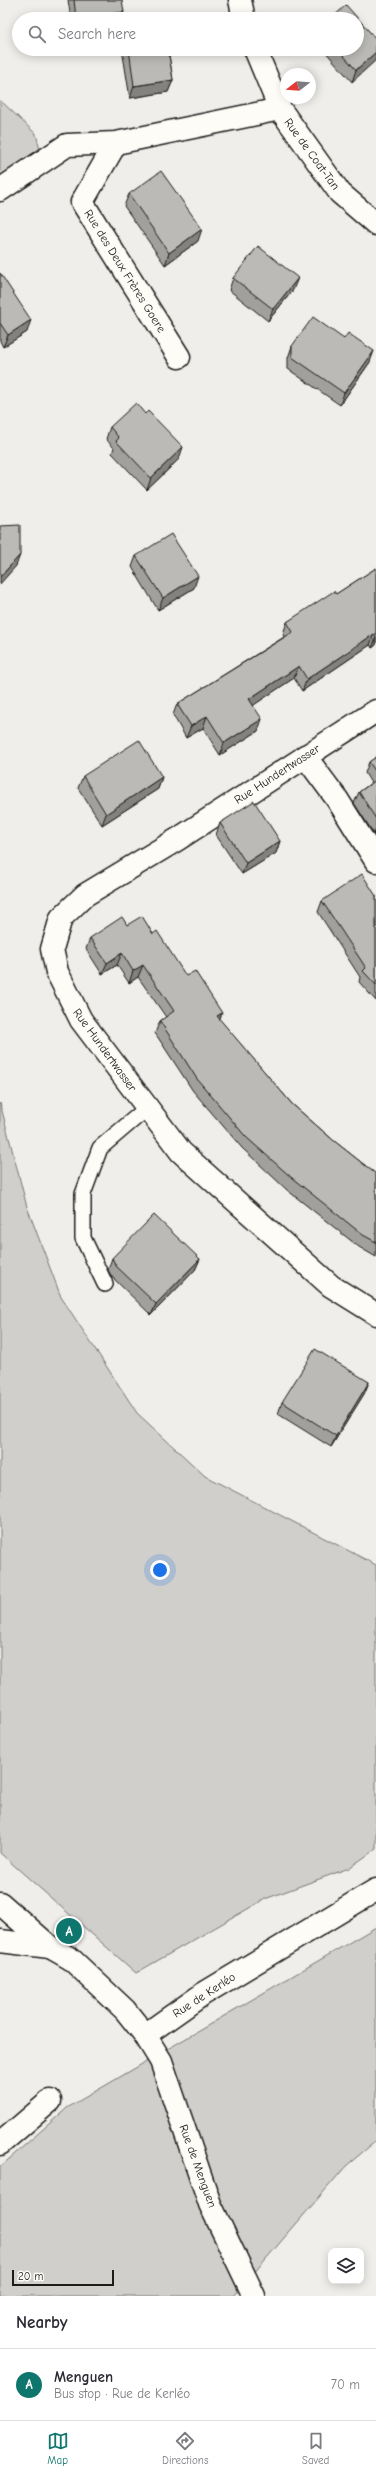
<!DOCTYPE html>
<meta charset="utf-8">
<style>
body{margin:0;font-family:"Comic Neue",sans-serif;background:#f2f2f3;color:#2b2b33}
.controls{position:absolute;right:12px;bottom:12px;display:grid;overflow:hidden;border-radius:8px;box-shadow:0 2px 10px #0003}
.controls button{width:36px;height:36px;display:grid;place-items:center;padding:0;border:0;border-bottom:1px solid #e1e1e2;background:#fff;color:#2b2b33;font:20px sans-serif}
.compass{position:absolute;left:280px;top:68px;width:36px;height:36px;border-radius:50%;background:#fff;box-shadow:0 2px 10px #0003;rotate:253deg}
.scale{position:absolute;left:12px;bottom:10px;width:102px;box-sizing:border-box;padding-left:4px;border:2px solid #1c1c1c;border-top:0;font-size:11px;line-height:14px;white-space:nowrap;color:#1c1c1c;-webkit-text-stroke:3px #fdfcf7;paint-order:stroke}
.you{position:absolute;left:160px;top:1570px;width:14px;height:14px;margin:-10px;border:3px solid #fff;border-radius:50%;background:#1a73e8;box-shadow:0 0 0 6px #1a73e833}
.badge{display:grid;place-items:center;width:26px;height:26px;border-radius:50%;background:#0f766e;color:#fff;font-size:13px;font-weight:700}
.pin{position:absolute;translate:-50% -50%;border:2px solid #fff;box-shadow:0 1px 4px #0006}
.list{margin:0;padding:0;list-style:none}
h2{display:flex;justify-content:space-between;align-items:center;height:52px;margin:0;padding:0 16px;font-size:17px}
h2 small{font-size:13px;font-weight:400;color:#7c7c81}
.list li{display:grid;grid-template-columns:26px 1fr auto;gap:12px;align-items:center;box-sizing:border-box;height:72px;padding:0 16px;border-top:1px solid #e1e1e2}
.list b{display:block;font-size:15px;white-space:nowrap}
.list p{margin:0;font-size:13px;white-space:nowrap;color:#7c7c81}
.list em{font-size:13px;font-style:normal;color:#7c7c81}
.icon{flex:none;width:22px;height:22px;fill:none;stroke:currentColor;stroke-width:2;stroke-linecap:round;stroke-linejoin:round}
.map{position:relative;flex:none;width:376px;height:2296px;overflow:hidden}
.search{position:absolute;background:#fff;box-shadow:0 2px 10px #0003;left:12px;right:12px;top:12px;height:44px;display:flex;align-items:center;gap:10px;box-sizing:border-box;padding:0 14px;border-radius:22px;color:#7c7c81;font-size:15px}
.sheet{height:124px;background:#fff}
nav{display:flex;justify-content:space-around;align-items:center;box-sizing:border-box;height:56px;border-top:1px solid #e1e1e2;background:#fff;font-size:11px;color:#7c7c81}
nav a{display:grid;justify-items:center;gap:2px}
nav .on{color:#0f766e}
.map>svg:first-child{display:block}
.green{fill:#d0cfcc;stroke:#767674}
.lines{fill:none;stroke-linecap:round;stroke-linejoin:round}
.lane-casing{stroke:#1c1c1c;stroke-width:18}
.street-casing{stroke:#1c1c1c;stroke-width:25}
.lane{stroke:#fdfcf7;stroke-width:15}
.street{stroke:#fdfcf7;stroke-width:22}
.wall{fill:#a1a09d;stroke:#1c1c1c}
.shaded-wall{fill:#83827f;stroke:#1c1c1c}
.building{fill:#bbbab6;stroke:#1c1c1c}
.labels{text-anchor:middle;stroke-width:3;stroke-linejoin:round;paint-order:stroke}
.street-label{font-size:12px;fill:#1c1c1c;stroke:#fdfcf7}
</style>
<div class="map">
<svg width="376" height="2296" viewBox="0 0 376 2296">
<rect width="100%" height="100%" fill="#f0eeea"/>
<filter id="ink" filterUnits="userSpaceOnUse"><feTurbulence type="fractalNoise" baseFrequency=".025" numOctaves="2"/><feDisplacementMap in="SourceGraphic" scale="8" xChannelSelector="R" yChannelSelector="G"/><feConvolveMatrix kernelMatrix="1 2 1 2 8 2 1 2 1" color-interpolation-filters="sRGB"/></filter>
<g filter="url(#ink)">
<g class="green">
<path d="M0 100 36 134 40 150 0 177Z"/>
<path d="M0 1103 27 1207 61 1297 137 1413 205 1476 376 1565V1849L349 1868 265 1899 136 1973 0 1853Z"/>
<path d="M376 1927V2141L346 2166 234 2296H0V2167L67 2108Z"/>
</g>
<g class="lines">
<defs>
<path id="lane" d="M105 1284 83 1238V1194L100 1148 147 1108"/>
<g id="street">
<path d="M240 0 244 19"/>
<path d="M255 49 280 109 340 193 376 224"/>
<path d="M116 143 82 202 179 357"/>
<path d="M0 190 67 145 116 143 280 109"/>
<path d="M376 711 178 839 85 895 61 918 52 949 57 972 81 1020 181 1152 331 1286 376 1314"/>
<path d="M305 756 337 799 376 861"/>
<path d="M0 1903 50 1947 71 1959 125 2010 145 2035 161 2061 210 2204 254 2296"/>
<path d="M0 1941 50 1947"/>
<path d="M145 2035 203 1994 376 1890"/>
<path d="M0 2144 50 2101"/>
</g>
</defs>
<use href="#lane" class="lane-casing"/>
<use href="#street" class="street-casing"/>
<use href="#lane" class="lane"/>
<use href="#street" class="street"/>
</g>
<g class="wall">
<path d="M68 0H122L121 19H71Z"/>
<path d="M376 39 352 82 323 49H357Z"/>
<path d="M122 49H168L173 80 168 92 130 98Z"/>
<path d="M129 194 198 241 165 265 124 206Z"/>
<path d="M0 273 27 332 3 347 0 341Z"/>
<path d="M233 278 293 290 268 321 229 290Z"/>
<path d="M292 346 370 362 340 405 288 369V358Z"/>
<path d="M110 427 179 459 147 490 112 453 114 448 106 439Z"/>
<path d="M136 556 194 588 158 610 132 567Z"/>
<path d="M376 568V645L372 648 370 645 302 691 294 678 253 705 258 731 220 755 203 728 186 738 173 715 177 704 284 637 283 634 287 622 336 594Z"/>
<path d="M376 757V834H374L354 803 359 792 371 783 365 773 369 762Z"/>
<path d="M83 776 162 777 158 789 102 825 78 788Z"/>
<path d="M220 823 280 841 276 853 242 874 216 835Z"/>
<path d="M376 896V1001L359 982 360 977 318 912 322 901Z"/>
<path d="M127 925 153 934 219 1019 292 1104 333 1140 376 1174V1257L359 1247 287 1190 242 1148 193 1091 155 1033 160 1021 166 1017 138 977 129 983 117 965 102 974 86 949 90 938Z"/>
<path d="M112 1258 200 1259 195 1270 151 1315 112 1277 108 1270Z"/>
<path d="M369 1382 364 1394 331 1447 278 1414 282 1402Z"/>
</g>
<g class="shaded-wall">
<path d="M124 12 121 19H76V18Z"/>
<path d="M376 52V60L352 82 356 70Z"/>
<path d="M173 80 168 92 130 98 134 86Z"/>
<path d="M202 229 198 241 165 265 169 253Z"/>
<path d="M298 278 293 290 268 321 273 309Z"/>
<path d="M31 320 27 332 3 347 8 335Z"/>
<path d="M374 351 370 362 340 405 344 393Z"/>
<path d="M183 447 179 459 147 490 151 478Z"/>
<path d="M20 555 16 566 0 584V577Z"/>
<path d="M198 576 194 588 158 610 163 598Z"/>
<path d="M374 634 370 645 302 691 307 679Z"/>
<path d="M376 637V645L372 648Z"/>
<path d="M299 666 294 678 245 711 249 699Z"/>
<path d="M207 716 203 728 186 738 191 726Z"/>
<path d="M262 719 258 731 220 755 224 743Z"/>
<path d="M162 777 158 789 102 825 106 814Z"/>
<path d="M376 829V834H374Z"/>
<path d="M280 841 276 853 242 874 246 863Z"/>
<path d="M122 953 117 965 102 974 107 963Z"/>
<path d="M143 965 138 977 129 983 133 971Z"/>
<path d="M222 1013 218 1024 217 1016Z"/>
<path d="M200 1259 195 1270 151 1315 156 1304Z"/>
<path d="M369 1382 364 1394 331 1447 336 1436Z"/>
</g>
<g class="building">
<path d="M74 0H122L124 12 76 18Z"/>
<path d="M346 5 376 39V52L356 70 338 49H357V19H331Z"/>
<path d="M129 49H168L173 80 134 86Z"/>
<path d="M161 171 202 229 169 253 129 194Z"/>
<path d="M258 246 298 278 273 309 233 278Z"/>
<path d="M0 273 31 320 8 335 0 323Z"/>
<path d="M313 317 344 339 348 333 374 351 344 393 292 357V346Z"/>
<path d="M136 403 145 414 148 411 183 447 151 478 116 441 119 438 110 427Z"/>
<path d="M20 525V555L0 577V526Z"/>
<path d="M171 534 198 576 163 598 136 556Z"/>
<path d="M376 568V636L374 634 307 679 299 666 249 699 262 719 224 743 207 716 191 726 177 704 293 632 287 622 334 591 336 594Z"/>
<path d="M139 740 162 777 106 814 83 776Z"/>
<path d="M376 757V772L369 762Z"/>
<path d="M376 780V819L359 792Z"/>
<path d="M254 801 280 841 246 863 220 823Z"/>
<path d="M362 874 376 896V985L363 971 366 968 322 901Z"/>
<path d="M142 916 153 934 157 931 186 976 195 971 222 1013 217 1016 292 1104 333 1140 376 1174V1242L363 1235 292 1178 246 1137 197 1079 160 1021 174 1011 143 965 133 971 122 953 107 963 90 938 122 917 127 925Z"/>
<path d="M154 1215 200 1259 156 1304 116 1266 112 1258Z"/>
<path d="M315 1349 369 1382 336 1436 282 1402Z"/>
</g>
</g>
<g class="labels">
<g class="street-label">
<text transform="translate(312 154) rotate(54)" y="4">Rue de Coat-Tan</text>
<text transform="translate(125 271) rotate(58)" y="4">Rue des Deux Frères Goere</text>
<text transform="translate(277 774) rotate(-33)" y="4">Rue Hundertwasser</text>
<text transform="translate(105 1050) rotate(54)" y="4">Rue Hundertwasser</text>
<text transform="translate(204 1995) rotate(-33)" y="4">Rue de Kerléo</text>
<text transform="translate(198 2166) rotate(70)" y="4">Rue de Menguen</text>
</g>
</g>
</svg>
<div class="controls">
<button><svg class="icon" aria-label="layers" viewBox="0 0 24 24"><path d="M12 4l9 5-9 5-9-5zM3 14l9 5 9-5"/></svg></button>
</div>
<svg class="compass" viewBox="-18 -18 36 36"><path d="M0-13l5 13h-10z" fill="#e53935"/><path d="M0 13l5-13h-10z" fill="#7c7c81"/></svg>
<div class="scale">20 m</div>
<div class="you"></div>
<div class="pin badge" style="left:69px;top:1931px">A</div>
<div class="search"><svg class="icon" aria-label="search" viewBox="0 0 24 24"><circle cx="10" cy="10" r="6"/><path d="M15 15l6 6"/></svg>Search here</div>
</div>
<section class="sheet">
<h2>Nearby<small></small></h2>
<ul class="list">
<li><span class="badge">A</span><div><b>Menguen</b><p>Bus stop · Rue de Kerléo</p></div><em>70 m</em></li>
</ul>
</section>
<nav>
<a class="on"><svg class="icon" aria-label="map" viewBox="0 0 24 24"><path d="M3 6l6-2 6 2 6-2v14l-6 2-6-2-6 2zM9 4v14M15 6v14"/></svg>Map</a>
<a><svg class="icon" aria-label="directions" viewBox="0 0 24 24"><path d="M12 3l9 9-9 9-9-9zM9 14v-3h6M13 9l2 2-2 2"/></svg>Directions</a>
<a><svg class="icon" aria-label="saved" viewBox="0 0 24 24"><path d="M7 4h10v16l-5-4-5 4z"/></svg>Saved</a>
</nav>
